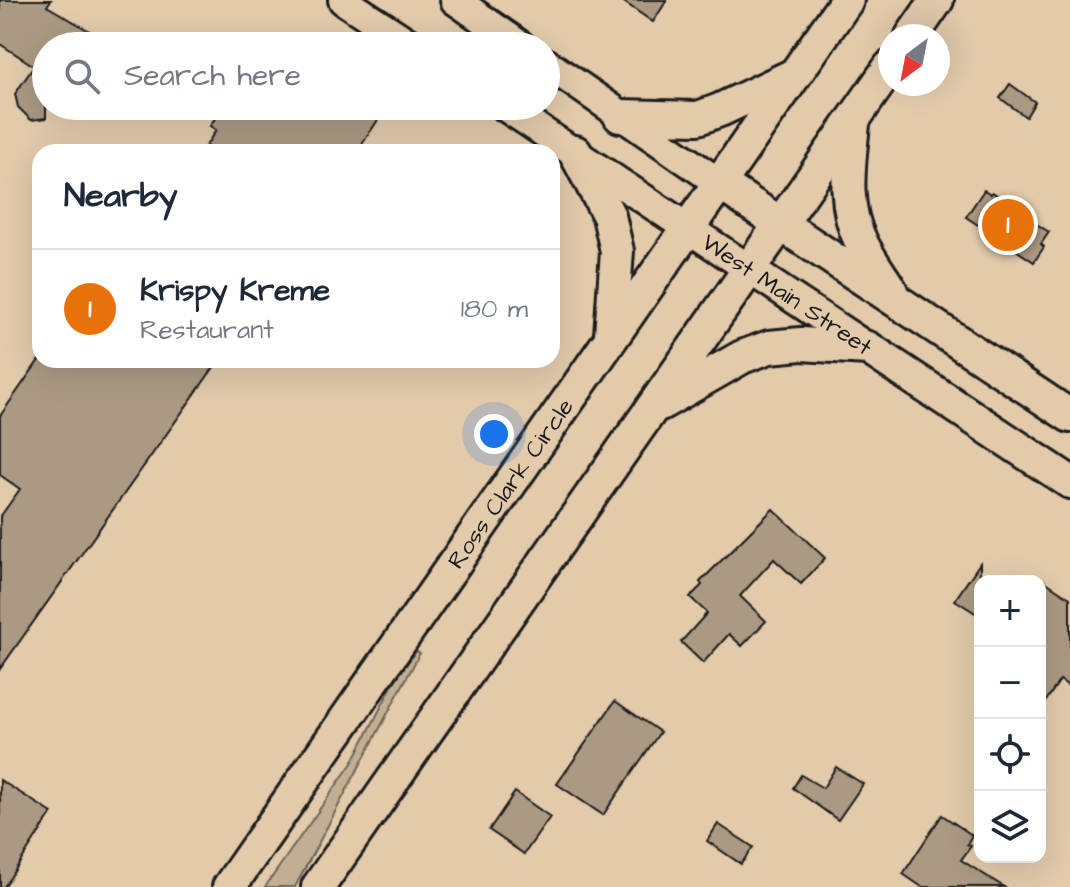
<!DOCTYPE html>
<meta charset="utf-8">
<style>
body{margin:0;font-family:"Architects Daughter",sans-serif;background:#f6f6f7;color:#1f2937}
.controls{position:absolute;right:24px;bottom:24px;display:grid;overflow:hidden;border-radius:16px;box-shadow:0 8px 32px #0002}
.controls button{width:72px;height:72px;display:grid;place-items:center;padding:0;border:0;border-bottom:2px solid #e0e1e3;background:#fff;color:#1f2937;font:40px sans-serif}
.compass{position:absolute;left:878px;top:24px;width:72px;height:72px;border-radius:50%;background:#fff;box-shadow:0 8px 32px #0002;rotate:212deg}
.you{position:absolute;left:494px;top:434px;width:28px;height:28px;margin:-20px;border:6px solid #fff;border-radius:50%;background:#1a73e8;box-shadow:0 0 0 12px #1a73e833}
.badge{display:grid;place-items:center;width:52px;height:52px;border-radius:50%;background:#1a73e8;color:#fff;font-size:26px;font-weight:700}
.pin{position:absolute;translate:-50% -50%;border:4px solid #fff;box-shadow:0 2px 8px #0006}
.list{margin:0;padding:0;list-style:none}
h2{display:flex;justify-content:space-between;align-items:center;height:104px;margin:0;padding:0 32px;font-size:34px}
h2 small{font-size:26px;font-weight:400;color:#747a83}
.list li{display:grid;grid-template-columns:52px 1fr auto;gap:24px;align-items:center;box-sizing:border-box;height:120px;padding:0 32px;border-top:2px solid #e0e1e3}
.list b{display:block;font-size:30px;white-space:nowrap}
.list p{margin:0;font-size:26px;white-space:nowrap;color:#747a83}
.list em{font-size:26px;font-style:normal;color:#747a83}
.icon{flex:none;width:44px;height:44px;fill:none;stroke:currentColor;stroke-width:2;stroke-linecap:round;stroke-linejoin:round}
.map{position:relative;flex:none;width:1070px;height:887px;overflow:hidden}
.search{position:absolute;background:#fff;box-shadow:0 8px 32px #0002;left:32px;top:32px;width:528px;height:88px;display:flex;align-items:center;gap:20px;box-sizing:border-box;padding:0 28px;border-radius:44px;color:#747a83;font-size:30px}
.panel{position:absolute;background:#fff;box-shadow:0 8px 32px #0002;left:32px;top:144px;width:528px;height:224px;border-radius:24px}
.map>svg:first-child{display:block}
.green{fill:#c1ae93;stroke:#6e6558;stroke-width:2}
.building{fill:#ab9983;stroke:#1c1c1c;stroke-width:2}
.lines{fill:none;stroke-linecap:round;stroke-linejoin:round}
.major-casing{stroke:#1c1c1c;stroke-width:34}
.highway-casing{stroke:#1c1c1c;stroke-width:38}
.major{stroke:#e2caab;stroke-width:28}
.highway{stroke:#e2caab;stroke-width:32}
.labels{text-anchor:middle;stroke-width:6;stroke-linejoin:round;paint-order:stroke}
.street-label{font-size:24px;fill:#1c1c1c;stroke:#e2caab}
</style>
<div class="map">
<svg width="1070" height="887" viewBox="0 0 1070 887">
<rect width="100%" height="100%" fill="#e2caab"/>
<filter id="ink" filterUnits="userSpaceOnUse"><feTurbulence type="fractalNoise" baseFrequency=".0125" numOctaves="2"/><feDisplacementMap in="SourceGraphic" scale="16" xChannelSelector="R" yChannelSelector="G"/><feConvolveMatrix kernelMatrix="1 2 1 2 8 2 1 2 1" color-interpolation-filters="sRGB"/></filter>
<g filter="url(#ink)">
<path class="green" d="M416 651 420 653 295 887H265L352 763 393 684Z"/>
<g class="building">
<path d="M0 0H51L47 6 115 46H46V118L31 120 18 107 15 94 34 66 0 44Z"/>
<path d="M621 0H667L653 22Z"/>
<path d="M1010 84 1035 102 1026 117 1000 98Z"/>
<path d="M223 106H387L357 152H202L216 130 210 126Z"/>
<path d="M984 190 991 194 992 192 1010 203 1008 206 1049 232 1041 244 1044 247 1034 262 966 217Z"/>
<path d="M39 360H219L0 669V517L20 489 0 475V416Z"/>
<path d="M773 509 825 558 801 584 774 559 740 596 766 621 742 646 729 634 703 663 681 642 707 613 690 597 702 585 700 582Z"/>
<path d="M980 563V616L955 600Z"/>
<path d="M1040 578 1070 598V687L1060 680 1040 710Z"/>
<path d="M615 701 660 732 603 815 557 784Z"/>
<path d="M836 767 863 784 838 820 793 788 801 775 823 788Z"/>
<path d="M0 780 52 813 4 887H0Z"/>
<path d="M515 792 550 817 524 854 489 830Z"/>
<path d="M942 815 972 835 967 844 971 846 961 860 1004 887H922L903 874Z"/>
<path d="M718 824 753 847 741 864 707 841Z"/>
</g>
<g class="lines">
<defs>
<g id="major">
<path d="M343 0 413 46"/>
<path d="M455 0 521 46"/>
<path d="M546 63 719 183"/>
<path id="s1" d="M504 106 868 348"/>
</g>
<g id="highway">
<path d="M912 36 937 0"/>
<path d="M620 116 698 118 720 110 794 75"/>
<path d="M853 124C849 164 842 204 861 242 869 259 881 275 891 291"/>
<path d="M575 152 609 216 617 251 611 335"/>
<path d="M719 183 1070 416"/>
<path d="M660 404 742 357 769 347 801 344 868 348 1070 482"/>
<path id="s2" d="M229 887 847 0"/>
<path d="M318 887 890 67"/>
</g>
</defs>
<use href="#major" class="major-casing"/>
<use href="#highway" class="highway-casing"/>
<use href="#major" class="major"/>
<use href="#highway" class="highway"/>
</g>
</g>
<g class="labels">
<g class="street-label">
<text dy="8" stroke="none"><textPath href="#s1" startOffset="340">West Main Street</textPath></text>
<text dy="8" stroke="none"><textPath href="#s2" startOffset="492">Ross Clark Circle</textPath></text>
</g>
</g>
</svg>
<div class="controls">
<button>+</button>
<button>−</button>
<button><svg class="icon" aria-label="locate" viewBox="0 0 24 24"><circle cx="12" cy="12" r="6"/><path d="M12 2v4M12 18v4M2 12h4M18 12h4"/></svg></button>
<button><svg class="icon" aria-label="layers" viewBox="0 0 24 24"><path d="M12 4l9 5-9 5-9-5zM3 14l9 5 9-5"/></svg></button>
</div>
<svg class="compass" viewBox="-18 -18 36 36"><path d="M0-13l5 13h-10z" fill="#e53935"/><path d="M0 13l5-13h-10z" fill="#747a83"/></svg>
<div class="you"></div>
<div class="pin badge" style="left:1008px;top:225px;background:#e8710a">1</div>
<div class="search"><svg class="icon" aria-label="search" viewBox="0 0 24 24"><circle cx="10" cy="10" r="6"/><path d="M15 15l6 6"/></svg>Search here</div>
<section class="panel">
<h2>Nearby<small></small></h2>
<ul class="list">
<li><span class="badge" style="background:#e8710a">1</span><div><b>Krispy Kreme</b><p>Restaurant</p></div><em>180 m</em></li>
</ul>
</section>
</div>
